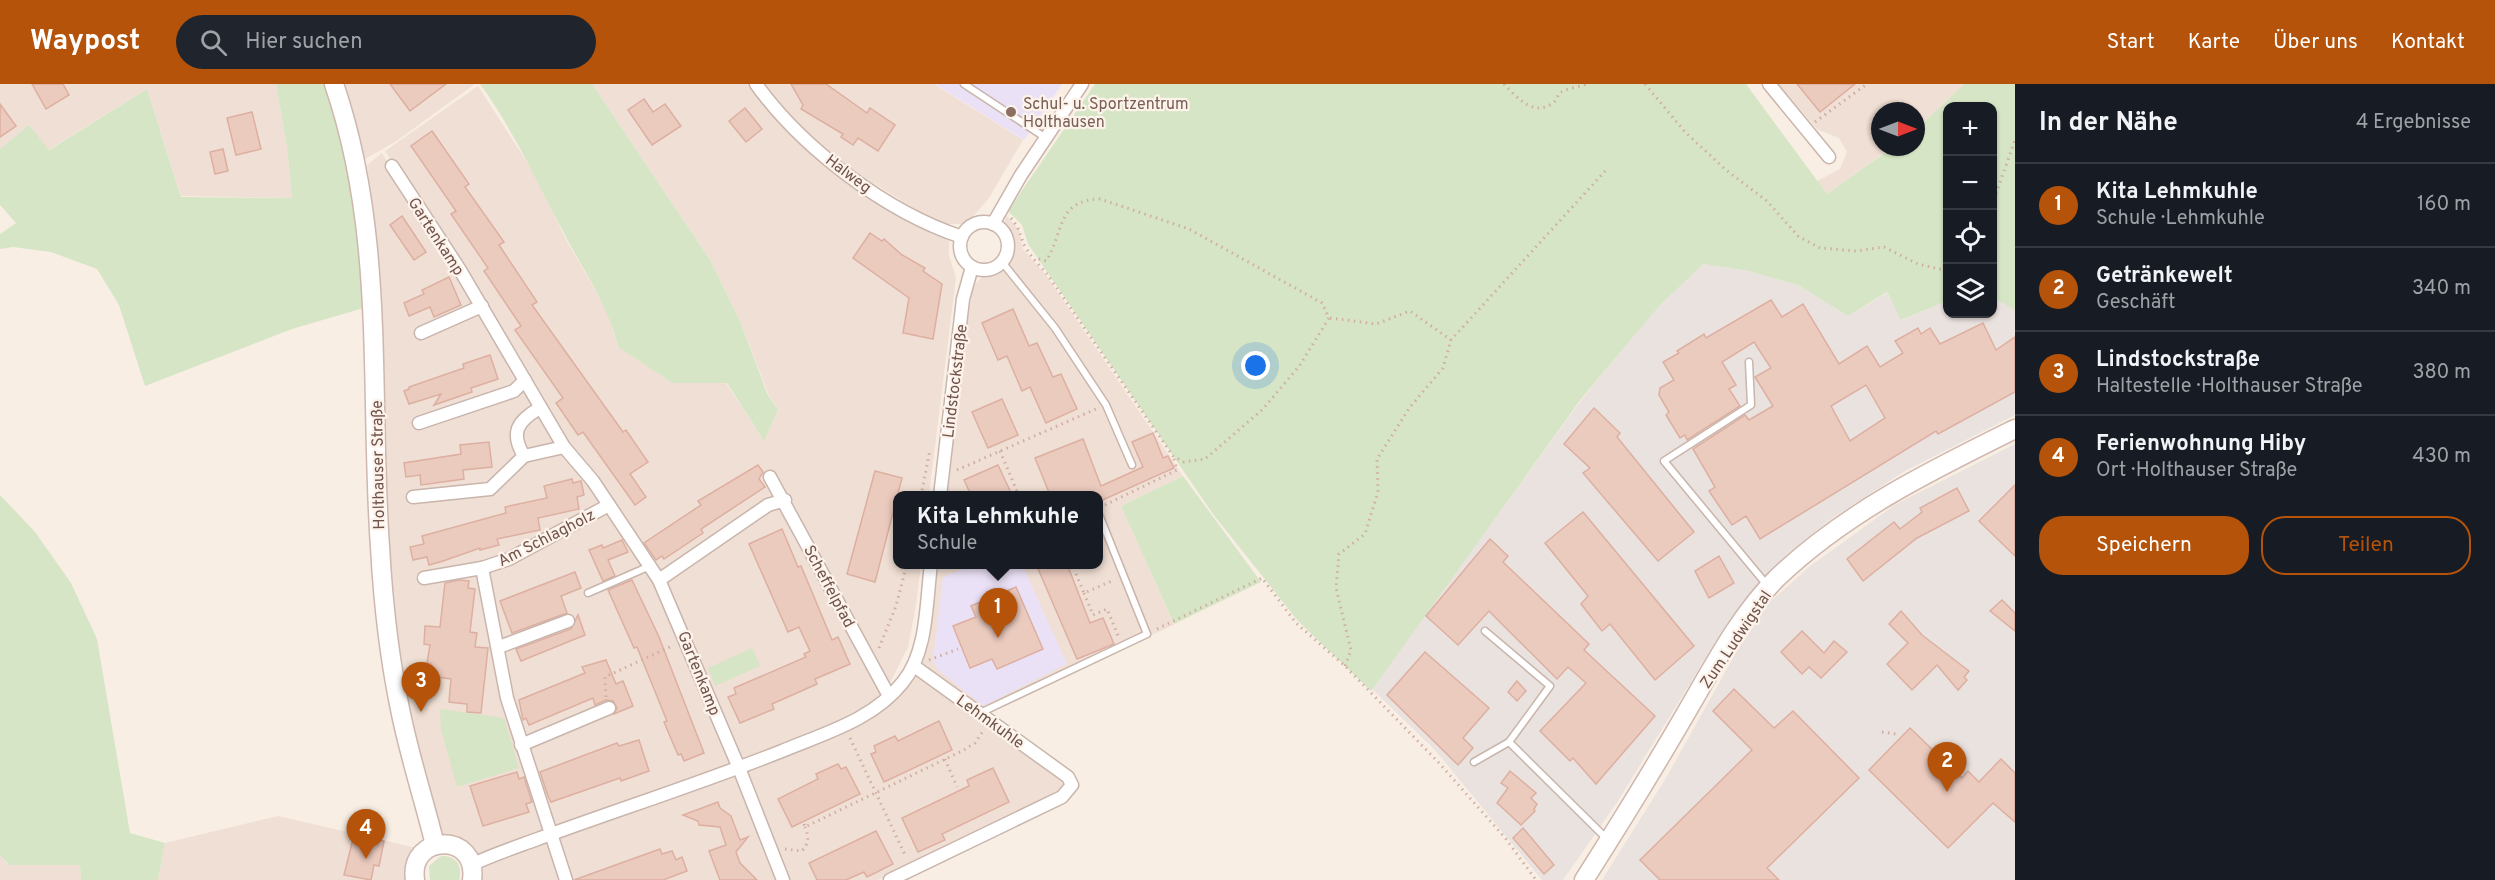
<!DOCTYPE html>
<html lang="de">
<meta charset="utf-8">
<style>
body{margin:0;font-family:Overpass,sans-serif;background:#20242c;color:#f1f3f6}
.controls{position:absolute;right:18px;top:18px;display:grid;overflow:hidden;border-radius:12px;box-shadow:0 2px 4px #0004}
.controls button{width:54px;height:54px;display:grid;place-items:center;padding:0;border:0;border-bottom:2px solid #363941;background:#171b24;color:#f1f3f6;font:30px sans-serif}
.compass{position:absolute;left:1871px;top:18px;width:54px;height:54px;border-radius:50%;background:#171b24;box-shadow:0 2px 4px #0004;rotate:90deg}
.you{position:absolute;left:1256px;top:282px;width:21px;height:21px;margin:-15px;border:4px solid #fff;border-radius:50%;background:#1a73e8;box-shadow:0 0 0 9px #1a73e833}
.badge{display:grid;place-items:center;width:39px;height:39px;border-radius:50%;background:#b45309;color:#fff;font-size:20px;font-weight:700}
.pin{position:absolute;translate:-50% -50px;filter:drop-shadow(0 2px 3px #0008)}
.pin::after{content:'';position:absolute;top:32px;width:21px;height:18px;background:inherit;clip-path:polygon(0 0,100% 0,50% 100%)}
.popup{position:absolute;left:893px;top:407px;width:210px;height:78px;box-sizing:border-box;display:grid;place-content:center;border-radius:12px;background:#171b24;filter:drop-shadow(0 2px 4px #0005);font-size:20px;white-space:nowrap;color:#9ea1a6}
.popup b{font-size:22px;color:#f1f3f6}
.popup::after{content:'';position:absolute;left:50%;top:100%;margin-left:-12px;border:12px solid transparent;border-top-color:#171b24}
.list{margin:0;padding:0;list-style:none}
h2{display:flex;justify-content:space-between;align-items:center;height:78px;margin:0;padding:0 24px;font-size:26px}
h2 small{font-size:20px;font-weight:400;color:#9ea1a6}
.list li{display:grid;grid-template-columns:39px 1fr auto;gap:18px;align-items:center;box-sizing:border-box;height:84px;padding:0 24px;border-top:2px solid #363941}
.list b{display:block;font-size:22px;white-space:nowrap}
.list p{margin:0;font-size:20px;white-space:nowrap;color:#9ea1a6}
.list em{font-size:20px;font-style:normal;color:#9ea1a6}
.actions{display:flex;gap:12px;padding:18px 24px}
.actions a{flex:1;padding:14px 0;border:2px solid #b45309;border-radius:24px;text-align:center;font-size:21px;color:#b45309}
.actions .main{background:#b45309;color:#fff}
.icon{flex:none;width:33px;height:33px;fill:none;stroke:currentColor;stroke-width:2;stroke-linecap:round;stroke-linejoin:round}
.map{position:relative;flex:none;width:2015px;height:796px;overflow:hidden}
header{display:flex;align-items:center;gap:36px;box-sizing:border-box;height:84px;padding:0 30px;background:#b45309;color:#fff}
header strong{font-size:28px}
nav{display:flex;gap:33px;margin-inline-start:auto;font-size:21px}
.search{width:420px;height:54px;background:#20242c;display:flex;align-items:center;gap:15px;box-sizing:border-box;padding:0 21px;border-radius:33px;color:#9ea1a6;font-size:22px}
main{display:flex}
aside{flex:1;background:#171b24}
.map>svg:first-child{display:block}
.residential{fill:#f0dfd4}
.industrial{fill:#eae2de}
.education{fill:#ebe1f6}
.green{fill:#d6e5c5}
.building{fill:#eccbbf;stroke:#ddafa1;stroke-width:1.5;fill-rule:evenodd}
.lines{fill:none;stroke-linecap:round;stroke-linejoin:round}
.lane-casing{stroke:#c9b5ac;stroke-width:9}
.street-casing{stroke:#c9b5ac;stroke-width:15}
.secondary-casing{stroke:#ceb7ad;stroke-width:21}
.path{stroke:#d0aea2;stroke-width:3;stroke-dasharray:1.5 4.5;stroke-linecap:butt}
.lane{stroke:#fff;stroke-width:6}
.street{stroke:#fff;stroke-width:12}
.secondary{stroke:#fff;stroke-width:18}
.education-dot{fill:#8d6e63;stroke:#fdf3ea;stroke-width:2}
.labels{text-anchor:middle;stroke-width:4.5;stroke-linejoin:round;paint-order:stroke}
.education-label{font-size:16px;fill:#785e54;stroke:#fdf3ea;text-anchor:start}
.street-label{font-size:16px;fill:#6f544d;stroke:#fdf3ea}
</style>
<header>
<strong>Waypost</strong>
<div class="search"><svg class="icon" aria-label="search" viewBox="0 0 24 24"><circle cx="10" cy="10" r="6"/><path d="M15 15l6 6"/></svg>Hier suchen</div>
<nav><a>Start</a><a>Karte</a><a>Über uns</a><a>Kontakt</a></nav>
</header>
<main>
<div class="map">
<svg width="2015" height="796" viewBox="0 0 2015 796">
<rect width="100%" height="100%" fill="#f9eee4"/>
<g class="residential">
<path d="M0 0H276L287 64 292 114 181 112 147 5 48 66 29 41 0 65Z"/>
<path d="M342 0H475L395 58 365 75Z"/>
<path d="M592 0H750L785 46 852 101 912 140 949 157V172L956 193 929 411 898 412V480L921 481 916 521 908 563 888 603 775 388 767 393 780 414 660 492 579 378 451 164 385 67 478 2 536 92 564 152 607 227 618 263 672 299H726L764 357 778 326 768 309 740 237 710 176Z"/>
<path d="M765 0H934L1023 56 989 114 971 135 961 140H940L860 91 827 65 792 37Z"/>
<path d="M1778 0H1964L1916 46V27H1880V63H1892L1827 110 1817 97 1840 85 1847 68 1839 54 1817 45Z"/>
<path d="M382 69 514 289 657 499 735 682 472 774 438 755 400 584 386 459 378 186 367 81Z"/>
<path d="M1006 131 1019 146 1023 165 1046 191 1183 392 1121 422 1174 541 1114 568 1111 562 982 626 922 581 936 481 1098 480V412L945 411 972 203 982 193 999 188 1012 171 1011 156 1004 141Z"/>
<path d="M784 419 883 610 844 636 740 678 666 496 768 424Z"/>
<path d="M916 591 1068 701 1061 711 878 796H786L746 691 751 685 857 642 880 629Z"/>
<path d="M736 690 778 796H475L477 785 509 771Z"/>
<path d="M278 732 421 765 412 796H158L165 759Z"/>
<path d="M0 771 8 781H80L81 796H0Z"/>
</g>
<g class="industrial">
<path d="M1703 180 1747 187 1798 201 1848 232 1887 209 1902 236 1947 217 1948 230H1992L1993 214 2015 226V331L1905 387 1828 437 1787 470 1746 515 1719 552 1618 717 1563 796H1542L1435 666 1371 604 1582 315 1659 221Z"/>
<path d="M2015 360V796H1602L1666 694 1737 567 1769 519 1809 483 1896 420Z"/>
</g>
<g class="education">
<path d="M935 0H1062L1024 56Z"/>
<path d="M1022 480 1067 580 983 622 937 585 933 576 943 493 973 481Z"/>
</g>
<g class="green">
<path d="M276 0H328L351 76 367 223 292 245 145 302 119 221 97 185 51 168 13 163 0 165V150L16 139 0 121V65L29 41 49 66 147 5 181 113 292 114 287 63Z"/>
<path d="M480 0H592L710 176 740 237 767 309 778 326 764 357 727 299H672L618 263C609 223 586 191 567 155 539 103 515 48 480 0Z"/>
<path d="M1095 0H1746L1827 110 1893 63H1916V46L1964 0H2015V226L1993 214 1992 22H1948L1947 217 1901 236 1887 208 1848 232 1798 201 1748 187 1703 180 1659 222 1581 315 1371 607 1298 537 1213 430 1028 160 1022 141 1008 127Z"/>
<path d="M1183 392 1261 498 1174 540 1121 422Z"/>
<path d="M0 411 35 448 71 499 97 555 130 749 165 759 158 796H81L80 781H9L0 771Z"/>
<path d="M752 564 760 582 715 602 708 584Z"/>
<path d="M440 625 504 634 519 684 457 703 441 646Z"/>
<path d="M441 772C456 771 463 782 459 796H430L429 782Z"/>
</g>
<g class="building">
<path d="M32 0H63L69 11 46 25Z"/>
<path d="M390 0H446L410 27Z"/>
<path d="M791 0H826L867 29 870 24 895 41 878 67 858 54 853 61 841 53 843 50 801 25 803 21Z"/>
<path d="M1797 0H1855L1820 28Z"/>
<path d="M644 15 653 28 665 20 681 42 652 61 628 26Z"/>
<path d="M0 20 16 42 0 53Z"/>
<path d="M745 24 762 45 746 58 729 37Z"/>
<path d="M252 28 261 65 236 71 227 34Z"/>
<path d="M432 47 469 100 465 103 504 158 499 161 537 218 532 221 623 348 626 346 648 378 630 390 646 413 635 421 583 348 578 351 556 319 563 314 515 246 521 242 484 187 488 184 451 130 456 127 411 62Z"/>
<path d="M223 65 228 87 215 90 210 68Z"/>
<path d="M402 132 426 168 414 176 390 141Z"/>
<path d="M870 149 882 157 884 155 902 171 925 184 923 187 942 200 933 255 903 249 909 214 853 174Z"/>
<path d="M449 193 461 221 434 233 430 223 409 232 404 219 424 210 422 206Z"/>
<path d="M1771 216 1782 233 1803 220 1839 280 1867 262 1880 283 1903 269 1895 257 1918 244 1921 250 1930 244 1940 260 1983 239 1996 266 2015 253V308L1938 350 1936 347 1760 455 1746 432 1732 441 1709 407 1715 403 1693 365 1745 331 1749 336 1773 322 1755 293 1771 284 1754 258 1722 278 1736 301 1729 305 1740 322 1687 356 1685 351 1680 354 1666 331 1669 328 1659 311 1660 304 1674 296 1663 278 1679 269 1677 267 1704 250 1706 254ZM1866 301 1885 334 1850 357 1831 322Z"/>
<path d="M1013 225 1029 262 1037 259 1053 293 1061 290 1077 325 1046 339 1030 303 1022 307 1007 272 998 276 982 239Z"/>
<path d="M490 271 498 295 471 304 472 308 434 321 441 310 409 320 404 307 409 305V303L464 284 463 280Z"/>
<path d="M1002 315 1018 351 988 364 972 328Z"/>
<path d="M1594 324 1620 349 1617 353 1694 448 1658 477 1583 389 1590 384 1564 360Z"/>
<path d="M1153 349 1163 374 1168 372 1174 384 1098 418V411H1050L1035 374 1083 355 1101 402 1143 383 1132 358Z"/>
<path d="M489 358 492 383 463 386 464 395 421 401 420 391 406 393 404 379 461 370 460 361Z"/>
<path d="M758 381 763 388 759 395 765 403 701 445 703 449 664 475 662 472 656 476 644 459 701 421 698 417Z"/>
<path d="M998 381 1012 411H971L964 396Z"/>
<path d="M875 387 902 394 875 498 847 490Z"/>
<path d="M572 395 573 399 581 397 584 411 577 413 579 425 538 434 540 446 497 455 499 461 480 466V464L443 477 429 481 427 473 413 476 410 463 424 460 422 452 506 429 505 423 547 414 544 402Z"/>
<path d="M2015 401V472L1979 437Z"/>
<path d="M1957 404 1969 427 1917 454 1863 497 1847 475 1894 438 1900 445 1922 428 1920 424Z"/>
<path d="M1583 428 1694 562 1655 596 1610 540 1602 547 1581 520 1588 512 1545 459Z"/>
<path d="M782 445 798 483 801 482 832 556 838 553 850 580 815 595 817 600 772 620 774 625 740 639 728 613 736 610 734 604 806 573 804 570 810 567 799 543 788 548 749 460Z"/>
<path d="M1490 455 1508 472 1503 478 1589 560 1584 566 1655 632 1596 700 1573 674 1570 677 1540 647 1586 599 1568 583 1557 595 1489 527 1458 561 1426 532Z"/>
<path d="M622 456 628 468 608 476 615 492 603 497 589 466 602 461 603 464Z"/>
<path d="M1719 472 1734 499 1709 514 1695 487Z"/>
<path d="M1036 480H1067L1090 539 1103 534 1114 560 1077 575Z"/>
<path d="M575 488 581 504 561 512 567 529 512 549 500 517Z"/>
<path d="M459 496 469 497 468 504 475 505 470 548 477 549 475 563 488 564 481 629 467 628V620L449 618 451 595 430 592 431 580 427 579 430 561 424 560 425 542 440 543 445 499Z"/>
<path d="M632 496 659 553 704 669 684 677 681 670 678 671 664 638 667 637 637 563 634 564 608 506Z"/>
<path d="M1016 503 1043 565 997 585 992 575 970 584 953 542 976 533 971 522Z"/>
<path d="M2002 516 2015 529V547L1990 527Z"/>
<path d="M1901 527 1922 551 1969 587 1964 593 1967 596 1958 606 1937 581 1912 606 1887 580 1908 559 1889 540Z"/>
<path d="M578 531 585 551 521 577 516 565 571 545Z"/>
<path d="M1802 547 1824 569 1834 557 1847 568 1821 594 1809 583 1802 590 1781 568Z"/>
<path d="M1425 568 1489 624 1463 654 1473 664 1458 681 1387 611Z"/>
<path d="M606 576 616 600 623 597 633 622 614 630 617 624 613 617 606 616 595 621 593 614 529 641 526 634 523 636 519 616 585 589 582 583Z"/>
<path d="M1517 597 1526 607 1517 617 1508 608Z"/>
<path d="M1734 605 1774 644 1793 627 1859 694 1767 784 1779 796H1660L1640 776 1752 666 1713 627Z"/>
<path d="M939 637 952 666 884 698 871 670 876 668 874 662 895 652 898 657Z"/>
<path d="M1910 644 1962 694 1968 687 1979 698 2001 675 2015 689V738L1993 719 1948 764 1869 686Z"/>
<path d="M639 656 649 687 621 697 620 694 551 718 548 712 540 688 617 659 619 662Z"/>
<path d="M838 680 841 685 846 683 860 710 792 743 778 715 818 695 816 690Z"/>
<path d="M993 684 1009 718 942 750 945 756 918 768 902 734 969 702 967 696Z"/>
<path d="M1510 687 1536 709 1531 714 1537 720 1534 725 1535 727 1521 741 1497 719 1508 704 1501 699Z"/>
<path d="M517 688 519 695 524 693 532 718 526 720 529 728 483 742 470 702Z"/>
<path d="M718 718 720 724 731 732 740 756 748 753 736 768 740 779 757 796H720L709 767 726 761 720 743 699 741 698 737 683 731Z"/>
<path d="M1523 744 1554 781 1544 790 1513 754Z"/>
<path d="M876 747 893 780 867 793 864 788 846 796H817L809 779Z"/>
<path d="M354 751 384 757 379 782 374 781 371 796 344 791Z"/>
<path d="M660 765 662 770 672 767 676 776 682 773 687 787 663 796H574Z"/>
</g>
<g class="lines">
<defs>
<g id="lane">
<path d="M964 0 1046 54"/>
<path d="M1002 178 1055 244 1106 321 1132 381"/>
<path d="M1749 278 1751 321 1664 377 1767 501"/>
<path d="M588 509 650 482"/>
<path d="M1485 547 1550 602 1509 658 1606 754"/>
<path d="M980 629 1147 550 1098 428"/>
<path d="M1474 678 1509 658"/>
</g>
<g id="street">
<path d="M756 0C802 64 886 128 962 153"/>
<path d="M1769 0 1829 73"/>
<path d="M392 82 460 186 564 363 593 397 659 496 739 684 783 796"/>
<circle cx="984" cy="162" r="24"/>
<path d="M993 140 1021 91 1082 0"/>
<path d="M421 249 482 222"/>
<path d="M540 324C517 337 510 349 524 372L564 363"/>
<path d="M419 339 514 307 525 296"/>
<path d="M770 393 889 612"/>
<path d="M940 412 963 215 972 183"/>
<path d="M413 413 490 405 524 372"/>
<path d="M424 494 482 484"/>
<path d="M659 496 768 421 785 416"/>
<path d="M499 563 568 537"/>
<path d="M521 661 609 624"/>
<path d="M471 781C492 771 513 764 535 756 617 726 701 699 782 667 825 649 873 636 903 598 928 567 926 518 931 480"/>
<path d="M566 796 507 614 482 484 509 475 609 421"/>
<path d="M890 796 1062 713 1072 701 1068 693 914 582"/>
</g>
<g id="secondary">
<path d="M334 0C386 151 369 307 380 463 383 517 389 572 400 625 409 671 424 716 435 761"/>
<path d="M415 796C408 749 479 748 472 796"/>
<path d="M1584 796C1619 741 1653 686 1686 629 1713 583 1739 532 1777 494 1846 428 1930 387 2015 345"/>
</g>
</defs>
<use href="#lane" class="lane-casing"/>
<use href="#street" class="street-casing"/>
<use href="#secondary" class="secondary-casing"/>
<g class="path">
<path d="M1504 0C1517 14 1536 35 1555 17 1557 14 1558 11 1560 9 1566 4 1580 3 1587 0"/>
<path d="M1645 0 1685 48 1726 86 1767 117 1798 152 1820 164 1856 167 1884 163 1918 180 1948 187"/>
<path d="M1815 38 1867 0"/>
<path d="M1992 121 2015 56"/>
<path d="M1011 134C1022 147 1019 152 1026 164 1031 173 1040 182 1047 190L1173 372 1184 378 1205 375 1263 325 1300 281 1329 234 1322 219 1189 145 1100 115C1056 116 1064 149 1046 177L1035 174"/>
<path d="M1330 234 1376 240 1410 227 1451 256"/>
<path d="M1000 367 1019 412"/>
<path d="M957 386 1096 325"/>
<path d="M921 412 930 366"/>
<path d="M1105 421 1177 386 1173 372"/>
<path d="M1076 490 1084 509 1114 496"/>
<path d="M1084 509 1093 531 1107 525 1119 554"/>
<path d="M1157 545 1262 494 1296 539 1345 582 1439 679 1506 755 1536 796"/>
<path d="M879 564 896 522 907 480"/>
<path d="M929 576 958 565"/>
<path d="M1345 582 1351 566 1336 504 1339 470 1365 450 1378 408 1377 375 1410 323 1443 284 1451 256 1607 85"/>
<path d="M606 613 605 593 674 561"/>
<path d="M1882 648 1896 650"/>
<path d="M850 654 906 773"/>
<path d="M945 675 957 703"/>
<path d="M804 740 805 743 962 667 975 659 983 647"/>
<path d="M785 765 802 767C809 759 809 753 805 743"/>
</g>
<use href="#lane" class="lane"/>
<use href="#street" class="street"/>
<use href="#secondary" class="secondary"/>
</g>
<circle class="education-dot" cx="1011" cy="28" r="6"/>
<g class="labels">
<g class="education-label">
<text x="1023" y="25">Schul- u. Sportzentrum<tspan x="1023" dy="18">Holthausen</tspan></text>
</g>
<g class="street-label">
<text transform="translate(849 89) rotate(37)" y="6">Halweg</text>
<text transform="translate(437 152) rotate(57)" y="6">Gartenkamp</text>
<text transform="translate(954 297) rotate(-83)" y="6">Lindstockstraße</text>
<text transform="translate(377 381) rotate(-91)" y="6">Holthauser Straße</text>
<text transform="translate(546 453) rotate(-27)" y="6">Am Schlagholz</text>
<text transform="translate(830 502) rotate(62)" y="6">Scheffelpfad</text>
<text transform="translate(1735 555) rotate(-56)" y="6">Zum Ludwigstal</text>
<text transform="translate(700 589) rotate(68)" y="6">Gartenkamp</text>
<text transform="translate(991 637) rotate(36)" y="6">Lehmkuhle</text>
</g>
</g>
</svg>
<div class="controls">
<button>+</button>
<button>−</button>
<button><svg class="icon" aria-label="locate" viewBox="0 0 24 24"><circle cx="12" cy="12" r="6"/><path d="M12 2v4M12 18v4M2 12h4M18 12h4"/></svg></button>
<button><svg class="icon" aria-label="layers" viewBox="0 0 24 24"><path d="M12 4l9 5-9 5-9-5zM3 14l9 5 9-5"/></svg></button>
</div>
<svg class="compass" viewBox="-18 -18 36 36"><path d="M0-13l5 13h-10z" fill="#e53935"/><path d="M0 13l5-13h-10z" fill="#9ea1a6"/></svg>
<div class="you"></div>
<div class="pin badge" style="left:998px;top:554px">1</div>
<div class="popup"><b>Kita Lehmkuhle</b>Schule</div>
<div class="pin badge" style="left:1947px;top:708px">2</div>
<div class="pin badge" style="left:421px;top:628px">3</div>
<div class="pin badge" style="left:366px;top:775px">4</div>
</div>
<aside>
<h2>In der Nähe<small>4 Ergebnisse</small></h2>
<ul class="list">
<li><span class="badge">1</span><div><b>Kita Lehmkuhle</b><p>Schule · Lehmkuhle</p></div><em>160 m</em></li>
<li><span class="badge">2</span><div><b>Getränkewelt</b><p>Geschäft</p></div><em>340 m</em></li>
<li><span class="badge">3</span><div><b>Lindstockstraße</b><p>Haltestelle · Holthauser Straße</p></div><em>380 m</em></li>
<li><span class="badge">4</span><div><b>Ferienwohnung Hiby</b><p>Ort · Holthauser Straße</p></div><em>430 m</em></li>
</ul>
<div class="actions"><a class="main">Speichern</a><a>Teilen</a></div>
</aside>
</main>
